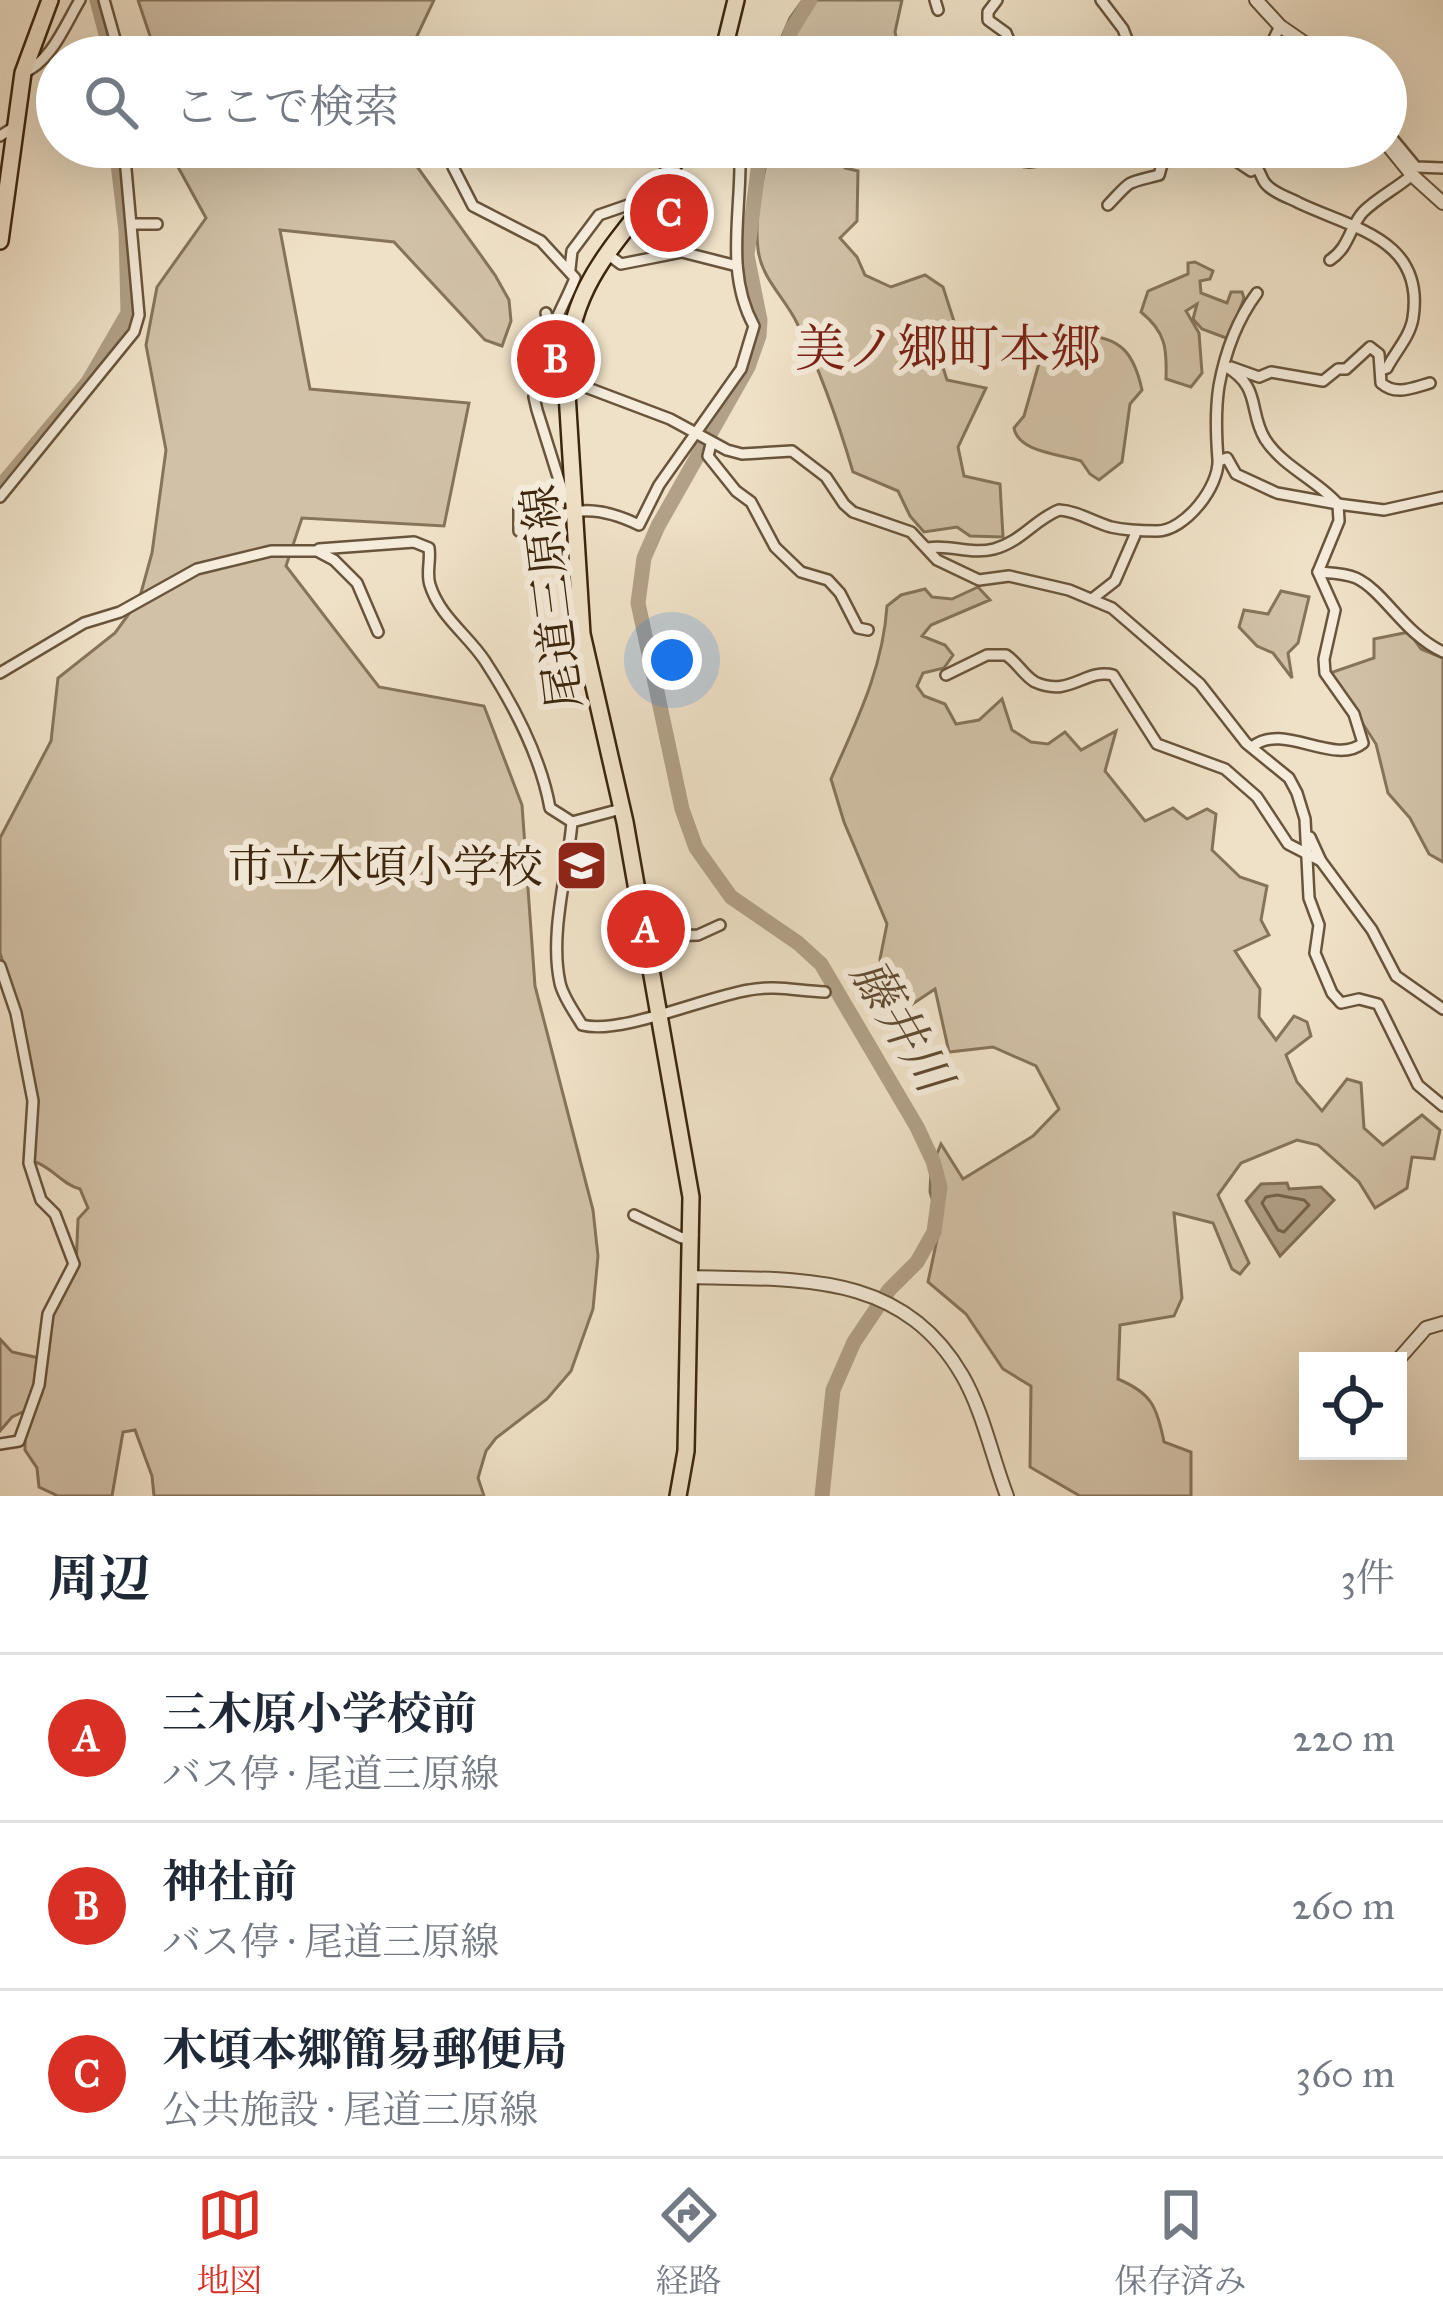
<!DOCTYPE html>
<html lang="ja">
<meta charset="utf-8">
<style>
body{margin:0;font-family:"IM FELL Great Primer","Noto Serif JP",serif;background:#f6f6f7;color:#1f2937}
.controls{position:absolute;right:36px;bottom:36px;display:grid;overflow:hidden;border-radius:0px;box-shadow:0 12px 48px #0002}
.controls button{width:108px;height:108px;display:grid;place-items:center;padding:0;border:0;border-bottom:3px solid #e0e1e3;background:#fff;color:#1f2937;font:60px sans-serif}
.you{position:absolute;left:672px;top:660px;width:42px;height:42px;margin:-30px;border:9px solid #fff;border-radius:50%;background:#1a73e8;box-shadow:0 0 0 18px #1a73e833}
.badge{display:grid;place-items:center;width:78px;height:78px;border-radius:50%;background:#d93025;color:#fff;font-size:39px;font-weight:700}
.pin{position:absolute;translate:-50% -50%;border:6px solid #fff;box-shadow:0 3px 12px #0006}
.list{margin:0;padding:0;list-style:none}
h2{display:flex;justify-content:space-between;align-items:center;height:156px;margin:0;padding:0 48px;font-size:51px}
h2 small{font-size:39px;font-weight:400;color:#747a83}
.list li{display:grid;grid-template-columns:78px 1fr auto;gap:36px;align-items:center;box-sizing:border-box;height:168px;padding:0 48px;border-top:3px solid #e0e1e3}
.list b{display:block;font-size:45px;white-space:nowrap}
.list p{margin:0;font-size:39px;white-space:nowrap;color:#747a83}
.list em{font-size:39px;font-style:normal;color:#747a83}
.icon{flex:none;width:66px;height:66px;fill:none;stroke:currentColor;stroke-width:2;stroke-linecap:round;stroke-linejoin:round}
.map{position:relative;flex:none;width:1443px;height:1496px;overflow:hidden}
.search{position:absolute;background:#fff;box-shadow:0 12px 48px #0002;left:36px;right:36px;top:36px;height:132px;display:flex;align-items:center;gap:30px;box-sizing:border-box;padding:0 42px;border-radius:66px;color:#747a83;font-size:45px}
.sheet{height:660px;background:#fff}
nav{display:flex;justify-content:space-around;align-items:center;box-sizing:border-box;height:168px;border-top:3px solid #e0e1e3;background:#fff;font-size:33px;color:#747a83}
nav a{display:grid;justify-items:center;gap:6px}
nav .on{color:#d93025}
.map>svg:first-child{display:block}
.green{fill:#d1c1a7;stroke:#86745a;stroke-width:3}
.water{fill:#b2a188;stroke:#837057;stroke-width:3}
.lines{fill:none;stroke-linecap:round;stroke-linejoin:round}
.shore{stroke:#77644a;stroke-width:3}
.river{stroke:#b2a188;stroke-width:15}
.minor-casing{stroke:#69553c;stroke-width:14}
.tertiary-casing{stroke:#69553c;stroke-width:16}
.primary-casing{stroke:#3c260d;stroke-width:20}
.trunk-casing{stroke:#3c260d;stroke-width:20}
.minor{stroke:#f5ecdb;stroke-width:9}
.tertiary{stroke:#f5ecdb;stroke-width:12}
.primary{stroke:#efe1c7;stroke-width:15}
.trunk{stroke:#efe1c7;stroke-width:15}
.labels{text-anchor:middle;stroke-width:12;stroke-linejoin:round;paint-order:stroke}
.street-label{font-size:45px;fill:#3c260d;stroke:#f5ecdb}
.poi-label{font-size:45px;fill:#3c260d;stroke:#f5ecdb;text-anchor:end}
.water-label{font-size:48px;font-style:italic;fill:#5f4b32;stroke:#f5ecdb}
.quarter-label{font-size:51px;fill:#7a1f14;stroke:#f5ecdb}
</style>
<div class="map">
<svg width="1443" height="1496" viewBox="0 0 1443 1496">
<rect width="100%" height="100%" fill="#efe1c7"/>
<filter id="stains"><feTurbulence type="fractalNoise" baseFrequency=".00167" numOctaves="4"/><feColorMatrix values="0 0 0 0 .2 0 0 0 0 .09 0 0 0 0 .02 0 0 0 .5 -.17"/></filter>
<radialGradient id="worn" r=".72"><stop offset=".6" stop-color="#630" stop-opacity="0"/><stop offset="1" stop-color="#630" stop-opacity=".3"/></radialGradient>
<g class="green">
<path d="M138 0H434L407 57H157Z"/>
<path d="M803 0H902L895 32 901 57H773L790 18Z"/>
<path d="M174 147H403L495 275 509 300 511 321 502 346 485 340 394 242 280 230 310 389 469 403 444 526 302 518 286 566 379 687 484 706 522 805 535 986 593 1210 598 1256 593 1309 571 1371 547 1399 496 1438 486 1451 478 1478 484 1496H154L152 1476 135 1430 123 1432 112 1496H58L39 1487 37 1468 25 1450V1432L42 1393 53 1311 76 1267 78 1219 88 1208 80 1189C61 1184 54 1168 33 1161L38 1100 22 1022 0 953V838L51 741 58 678 115 633 139 600 152 553 166 450 146 345 157 287 206 218 178 167Z"/>
<path d="M770 147H840L845 168 858 171 857 221 840 238 857 257 865 275 891 287 925 275 943 287 960 340 940 358 947 380 986 388 958 447 964 476 1000 484 1003 537 970 536 957 527 924 532 910 516 898 491 853 472C838 421 821 372 797 323 785 298 761 278 758 249 754 215 762 180 770 147Z"/>
<path d="M1195 262 1213 271 1210 279 1200 281 1201 293 1227 303 1231 292H1242L1244 298 1229 339 1202 329 1193 319 1197 304 1186 311 1199 333 1202 373 1191 387 1166 379C1167 349 1166 332 1141 312L1148 291 1188 274V263Z"/>
<path d="M1082 335C1121 337 1134 353 1142 390L1130 404 1122 462 1099 480 1090 474 1081 461C1060 454 1018 452 1014 428L1024 416 1041 356Z"/>
<path d="M978 587 990 600 931 625 922 636 945 645 953 655 944 668 923 673 917 686 924 696 945 704 956 724 979 720 1002 699 1012 730 1031 742 1048 744 1065 732 1081 750 1116 731 1105 771 1145 821 1173 808 1187 819 1207 809 1216 814 1212 850 1240 877 1267 886 1261 920 1269 935 1235 951 1260 989 1259 1017 1276 1040 1294 1016 1307 1022 1311 1036 1286 1055 1297 1082 1322 1111 1347 1079 1361 1083 1364 1128 1383 1145 1422 1115 1440 1130 1434 1159 1412 1157 1407 1188 1375 1208 1359 1182 1318 1145 1297 1140 1241 1163 1218 1195 1249 1263 1240 1274 1232 1269 1213 1223 1174 1213 1182 1298 1174 1316 1120 1325 1118 1379C1151 1393 1157 1406 1164 1442L1191 1452V1496H1080L1030 1467 1031 1386 1003 1369 966 1314 928 1282 940 1225 930 1192 931 1168 941 1144 963 1179 1033 1136 1059 1109 1036 1066 993 1047 949 1052 935 989 908 1007 883 990 880 959 887 924 844 822 831 779C856 722 883 669 887 606L901 595 925 589 932 597 952 599Z"/>
<path d="M1281 591 1309 597 1298 643 1288 653 1292 678 1273 653 1257 646 1239 627 1244 610 1268 614Z"/>
<path d="M1409 632 1421 649 1443 658V862L1429 854 1410 818 1388 793 1376 744 1330 673 1374 658V639Z"/>
<path d="M0 1339 12 1352 39 1358 36 1387 27 1410 12 1417 0 1431Z"/>
</g>
<path class="water" d="M1287 1183 1289 1189 1321 1187 1334 1200 1280 1256 1246 1201 1261 1184Z"/>
<g class="lines">
<path class="shore" d="M1277 1195 1304 1200 1309 1205 1284 1232 1278 1230 1262 1203 1266 1197Z"/>
<g class="river">
<path d="M97 0 112 57"/>
<path d="M781 57 792 29 810 0"/>
<path d="M761 147 747 255 760 320 759 336 748 367 658 526 644 558 638 603 682 809 696 848 731 897 798 943 821 964 917 1127 933 1161 940 1187 934 1232 917 1262 889 1290 854 1342 833 1390 822 1496"/>
<path d="M0 487 88 382 128 313 126 231 116 147"/>
</g>
<defs>
<g id="minor">
<path d="M104 0 120 57"/>
<path d="M935 0 938 10"/>
<path d="M997 0 988 12V20L1006 33 1016 57"/>
<path d="M1101 0 1123 29 1134 57"/>
<path d="M1265 57 1280 26"/>
<path d="M23 73C51 62 65 25 80 0"/>
<path d="M0 136 16 126"/>
<path d="M1386 139 1392 138 1416 167 1443 168"/>
<path d="M1014 147 1019 160C1034 166 1052 157 1064 147"/>
<path d="M1227 155 1251 171 1257 168C1261 173 1262 180 1266 184 1273 193 1290 198 1299 203 1354 229 1425 239 1413 318 1410 337 1395 352 1387 368L1381 370"/>
<path d="M453 167 473 206 541 241 575 278C563 309 542 338 543 371"/>
<path d="M1108 205C1133 179 1124 184 1159 175L1163 161 1160 147"/>
<path d="M132 224H157"/>
<path d="M606 253 621 264 682 252 737 266"/>
<path d="M1330 260C1349 248 1350 226 1363 212 1377 198 1397 188 1412 175"/>
<path d="M570 269 572 251 599 215 628 205 639 211"/>
<path d="M541 338 548 321 546 313"/>
<path d="M1225 366C1262 387 1248 411 1265 439 1283 467 1317 480 1338 504L1339 521 1318 572 1335 610 1324 659 1325 673 1354 714 1363 743C1334 767 1283 721 1252 747"/>
<path d="M1231 367 1259 377 1271 372 1323 381 1338 369H1346L1370 347 1379 354 1381 383C1396 396 1412 388 1430 383"/>
<path d="M711 444 708 456 736 491 751 502 775 547 801 572 828 580 840 593 858 628 868 630"/>
<path d="M1219 461 1227 458 1236 474 1277 493 1338 504 1384 510 1443 497"/>
<path d="M0 497 134 332 139 315 124 147"/>
<path d="M519 501V531C567 512 587 500 639 525L659 485 741 369 754 326C726 275 740 219 740 164L719 147"/>
<path d="M573 502 564 496 537 410 534 397 543 371 670 419 727 450 742 454 792 451 826 477 844 504 853 512 911 532 937 560 979 580 1009 576 1069 590 1112 608 1200 684 1246 743 1289 778 1297 793 1305 819 1309 898 1319 925 1315 953 1332 993 1341 1003 1359 999 1378 1004 1418 1085 1443 1106"/>
<path d="M928 548C950 544 971 555 994 549 1021 542 1034 520 1059 510 1078 511 1093 522 1111 527 1124 530 1144 531 1157 531 1185 531 1220 486 1218 459 1216 434 1215 411 1219 386 1225 353 1237 320 1257 293"/>
<path d="M319 549 414 542 429 548C431 561 426 573 430 585 440 617 468 635 485 661 513 704 541 758 550 808L572 822"/>
<path d="M1318 572C1330 573 1345 573 1356 578 1384 591 1404 634 1443 652"/>
<path d="M1092 599 1115 581 1135 535"/>
<path d="M0 673 84 623 120 612 197 569 271 551H317L334 560 357 583 378 632"/>
<path d="M946 675 987 655H1006C1017 662 1024 676 1035 682 1070 698 1085 668 1113 675L1157 744 1225 769 1257 797 1288 844 1321 861"/>
<path d="M621 809 572 822C568 871 549 933 560 983 563 997 575 1013 582 1025 621 1035 705 997 749 990 775 985 798 991 825 992"/>
<path d="M1310 837 1321 861 1372 930 1396 976 1443 1009"/>
<path d="M642 937 698 935 720 925"/>
<path d="M0 966 16 1013 33 1101 29 1163 41 1200 55 1214 74 1264 48 1314 39 1385 19 1441 0 1444"/>
<path d="M634 1215 682 1238 693 1235"/>
</g>
<g id="tertiary">
<path d="M1256 0 1280 26 1325 57"/>
<path d="M1386 143 1412 175 1443 203"/>
<path d="M691 1277C796 1280 901 1270 962 1375 983 1411 992 1457 1007 1496"/>
<path d="M1397 1361 1426 1328 1443 1323"/>
</g>
<g id="primary">
<path d="M722 57 736 0"/>
<path d="M678 1496 686 1451 691 1197 625 822 582 634 566 377C568 267 635 234 684 147"/>
</g>
<path id="trunk" d="M0 241 23 73 50 0"/>
</defs>
<use href="#minor" class="minor-casing"/>
<use href="#tertiary" class="tertiary-casing"/>
<use href="#primary" class="primary-casing"/>
<use href="#trunk" class="trunk-casing"/>
<use href="#minor" class="minor"/>
<use href="#tertiary" class="tertiary"/>
<use href="#primary" class="primary"/>
<use href="#trunk" class="trunk"/>
</g>
<defs>
<symbol id="school-square" viewBox="-11 -11 22 22"><rect x="-9" y="-9" width="18" height="18" rx="4" fill="#8f2418" stroke="#f5ecdb"/><path d="M0-5L7-2L0 1L-7-2ZM-4 1L0 2.5L4 1V4Q0 6-4 4Z" fill="#fff"/></symbol>
</defs>
<g fill-rule="evenodd">
<use href="#school-square" x="552" y="836" width="59" height="59"/>
</g>
<g class="labels">
<g class="street-label">
<text transform="translate(551 597) rotate(-97)" y="16">尾道三原線</text>
</g>
<g class="poi-label">
<text x="543" y="882">市立木頃小学校</text>
</g>
<g class="water-label">
<text transform="translate(902 1025) rotate(59)" y="17">藤井川</text>
</g>
<g class="quarter-label">
<text x="948" y="366">美ノ郷町本郷</text>
</g>
</g>
<rect width="100%" height="100%" filter="url(#stains)"/>
<rect width="100%" height="100%" fill="url(#worn)"/>
</svg>
<div class="controls">
<button><svg class="icon" aria-label="locate" viewBox="0 0 24 24"><circle cx="12" cy="12" r="6"/><path d="M12 2v4M12 18v4M2 12h4M18 12h4"/></svg></button>
</div>
<div class="you"></div>
<div class="pin badge" style="left:646px;top:929px">A</div>
<div class="pin badge" style="left:556px;top:359px">B</div>
<div class="pin badge" style="left:669px;top:213px">C</div>
<div class="search"><svg class="icon" aria-label="search" viewBox="0 0 24 24"><circle cx="10" cy="10" r="6"/><path d="M15 15l6 6"/></svg>ここで検索</div>
</div>
<section class="sheet">
<h2>周辺<small>3件</small></h2>
<ul class="list">
<li><span class="badge">A</span><div><b>三木原小学校前</b><p>バス停 · 尾道三原線</p></div><em>220 m</em></li>
<li><span class="badge">B</span><div><b>神社前</b><p>バス停 · 尾道三原線</p></div><em>260 m</em></li>
<li><span class="badge">C</span><div><b>木頃本郷簡易郵便局</b><p>公共施設 · 尾道三原線</p></div><em>360 m</em></li>
</ul>
</section>
<nav>
<a class="on"><svg class="icon" aria-label="map" viewBox="0 0 24 24"><path d="M3 6l6-2 6 2 6-2v14l-6 2-6-2-6 2zM9 4v14M15 6v14"/></svg>地図</a>
<a><svg class="icon" aria-label="directions" viewBox="0 0 24 24"><path d="M12 3l9 9-9 9-9-9zM9 14v-3h6M13 9l2 2-2 2"/></svg>経路</a>
<a><svg class="icon" aria-label="saved" viewBox="0 0 24 24"><path d="M7 4h10v16l-5-4-5 4z"/></svg>保存済み</a>
</nav>
